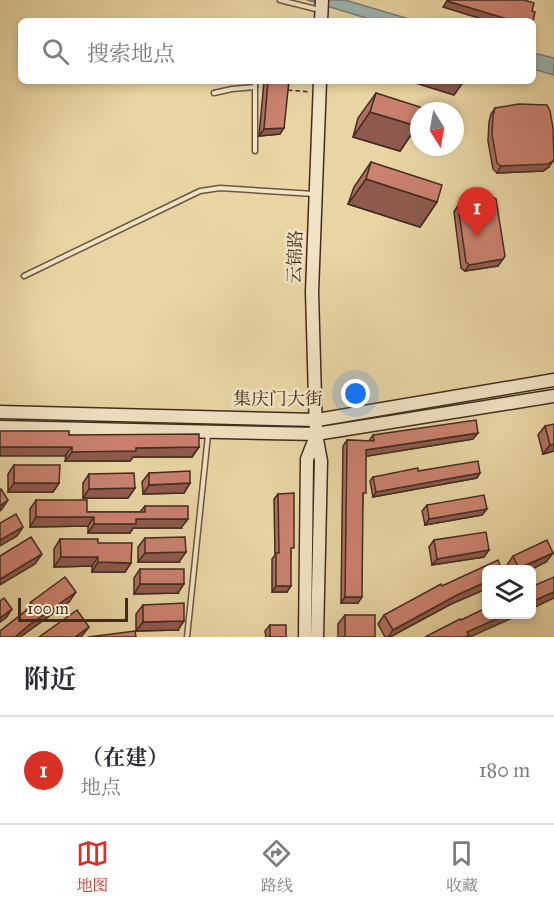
<!DOCTYPE html>
<html lang="zh">
<meta charset="utf-8">
<style>
body{margin:0;font-family:"IM FELL Great Primer","Noto Serif SC",serif;background:#f2f2f3;color:#2b2b33}
.controls{position:absolute;right:18px;bottom:18px;display:grid;overflow:hidden;border-radius:9px;box-shadow:0 3px 9px #0003}
.controls button{width:54px;height:54px;display:grid;place-items:center;padding:0;border:0;border-bottom:2px solid #e1e1e2;background:#fff;color:#2b2b33;font:30px sans-serif}
.compass{position:absolute;left:410px;top:102px;width:54px;height:54px;border-radius:50%;background:#fff;box-shadow:0 3px 9px #0003;rotate:169deg}
.scale{position:absolute;left:18px;bottom:15px;width:110px;box-sizing:border-box;padding-left:6px;border:3px solid #422c20;border-top:0;font-size:16px;line-height:21px;white-space:nowrap;color:#422c20;-webkit-text-stroke:4px #f1e4c4;paint-order:stroke}
.you{position:absolute;left:356px;top:394px;width:21px;height:21px;margin:-15px;border:4px solid #fff;border-radius:50%;background:#1a73e8;box-shadow:0 0 0 9px #1a73e833}
.badge{display:grid;place-items:center;width:39px;height:39px;border-radius:50%;background:#d93025;color:#fff;font-size:20px;font-weight:700}
.pin{position:absolute;translate:-50% -50px;filter:drop-shadow(0 2px 3px #0008)}
.pin::after{content:'';position:absolute;top:32px;width:21px;height:18px;background:inherit;clip-path:polygon(0 0,100% 0,50% 100%)}
.list{margin:0;padding:0;list-style:none}
h2{display:flex;justify-content:space-between;align-items:center;height:78px;margin:0;padding:0 24px;font-size:26px}
h2 small{font-size:20px;font-weight:400;color:#7c7c81}
.list li{display:grid;grid-template-columns:39px 1fr auto;gap:18px;align-items:center;box-sizing:border-box;height:108px;padding:0 24px;border-top:2px solid #e1e1e2}
.list b{display:block;font-size:22px;white-space:nowrap}
.list p{margin:0;font-size:20px;white-space:nowrap;color:#7c7c81}
.list em{font-size:20px;font-style:normal;color:#7c7c81}
.icon{flex:none;width:33px;height:33px;fill:none;stroke:currentColor;stroke-width:2;stroke-linecap:round;stroke-linejoin:round}
.map{position:relative;flex:none;width:554px;height:637px;overflow:hidden}
.search{position:absolute;background:#fff;box-shadow:0 3px 9px #0003;left:18px;right:18px;top:18px;height:66px;display:flex;align-items:center;gap:15px;box-sizing:border-box;padding:0 21px;border-radius:9px;color:#7c7c81;font-size:22px}
.sheet{height:186px;background:#fff}
nav{display:flex;justify-content:space-around;align-items:center;box-sizing:border-box;height:84px;border-top:2px solid #e1e1e2;background:#fff;font-size:16px;color:#7c7c81}
nav a{display:grid;justify-items:center;gap:3px}
nav .on{color:#d93025}
.map>svg:first-child{display:block}
.water{fill:#9cb6b2;stroke:#787f78;stroke-width:1.5}
.lines{fill:none;stroke-linecap:round;stroke-linejoin:round}
.lane-casing{stroke:#6c5641;stroke-width:7}
.secondary-casing{stroke:#422c20;stroke-width:15}
.path{stroke:#422c20;stroke-width:1.5;stroke-dasharray:4.5 3;stroke-linecap:butt}
.lane{stroke:#f1e4c4;stroke-width:4}
.secondary{stroke:#f1e4c4;stroke-width:12}
.wall{fill:#af6f5f;stroke:#422c20;stroke-width:1.5}
.shaded-wall{fill:#8e5a4e;stroke:#422c20;stroke-width:1.5}
.building{fill:#cb816f;stroke:#422c20;stroke-width:1.5}
.labels{text-anchor:middle;stroke-width:5;stroke-linejoin:round;paint-order:stroke}
.street-label{font-size:18px;fill:#422c20;stroke:#f1e4c4}
</style>
<div class="map">
<svg width="554" height="637" viewBox="0 0 554 637">
<rect width="100%" height="100%" fill="#e9d5a4"/>
<filter id="stains"><feTurbulence type="fractalNoise" baseFrequency=".00333" numOctaves="4"/><feColorMatrix values="0 0 0 0 .2 0 0 0 0 .09 0 0 0 0 .02 0 0 0 .5 -.17"/></filter>
<radialGradient id="worn" r=".72"><stop offset=".6" stop-color="#630" stop-opacity="0"/><stop offset="1" stop-color="#630" stop-opacity=".3"/></radialGradient>
<g class="water">
<path d="M307 0H345L416 21H376Z"/>
<path d="M533 53 554 58V75L533 69Z"/>
</g>
<g class="lines">
<defs>
<g id="lane">
<path d="M280 0 320 10"/>
<path d="M214 93 232 89 255 87"/>
<path d="M255 151V81"/>
<path d="M24 276 200 191 220 188 314 194"/>
<path d="M187 637 208 435"/>
</g>
<g id="secondary">
<path d="M321 21 322 0"/>
<path d="M0 412 317 420 554 380"/>
<path d="M0 427 316 434 554 396"/>
<path d="M305 637 307 459 316 436"/>
<path d="M317 637 321 461 316 434 312 292 320 81"/>
</g>
</defs>
<use href="#lane" class="lane-casing"/>
<use href="#secondary" class="secondary-casing"/>
<path class="path" d="M288 90 310 92"/>
<use href="#lane" class="lane"/>
<use href="#secondary" class="secondary"/>
</g>
<g class="wall">
<path d="M264 81H289L280 134 259 136Z"/>
<path d="M376 93 417 126 400 151 353 137 358 118Z"/>
<path d="M495 108 549 167 543 171 497 173 493 169 488 141 489 122 491 114Z"/>
<path d="M371 162 437 202 420 227 348 204 354 187Z"/>
<path d="M460 202 498 266 465 271 461 268 454 212Z"/>
<path d="M545 426 554 451 543 454 538 435Z"/>
<path d="M69 435 199 447 192 457H133L130 461H65Z"/>
<path d="M373 435 473 439 366 456 363 497 358 603H341L343 446 347 440 369 441Z"/>
<path d="M14 465 59 483 53 492H8V474Z"/>
<path d="M418 471 477 478 373 497 370 481 373 477Z"/>
<path d="M149 473 190 483 184 493 143 494 142 482Z"/>
<path d="M89 474 135 488 128 498H83V483Z"/>
<path d="M278 494 291 552 287 592H272V559L275 555 274 499Z"/>
<path d="M36 500 87 512H140L145 506 181 528H133L130 533H88V526L30 527V509Z"/>
<path d="M427 505 482 515 425 525 422 511Z"/>
<path d="M145 538 179 562H138V547Z"/>
<path d="M60 539 98 543 131 563 125 572H92V566L54 567V549Z"/>
<path d="M434 540 484 557 432 565 429 547Z"/>
<path d="M553 553 546 562 530 570H509L507 565 513 556Z"/>
<path d="M140 569 178 593 134 594V578Z"/>
<path d="M486 570V589L451 604 390 637H385L378 624 384 615 442 586Z"/>
<path d="M31 602H69L20 637H0L25 612Z"/>
<path d="M143 605 178 630 136 631V614Z"/>
<path d="M345 615 375 637H338V624Z"/>
<path d="M270 625 286 637H266L265 631Z"/>
</g>
<g class="shaded-wall">
<path d="M447 1 514 21H488L443 7Z"/>
<path d="M409 81H464L454 95Z"/>
<path d="M370 112 417 126 400 151 353 137Z"/>
<path d="M284 128 280 134 259 136 264 129Z"/>
<path d="M553 161 549 167 543 171 497 173 501 166Z"/>
<path d="M366 179 437 202 420 227 348 204Z"/>
<path d="M503 259 498 266 465 271 469 265Z"/>
<path d="M478 433 473 439 362 457 366 450Z"/>
<path d="M554 444V451L543 454 550 445Z"/>
<path d="M0 447H72L65 456H0Z"/>
<path d="M199 447 192 457H133L130 461H65L72 452 136 448Z"/>
<path d="M480 473 477 478 373 497 376 492Z"/>
<path d="M14 483H59L53 492H8Z"/>
<path d="M190 483 184 493 143 494 149 485Z"/>
<path d="M135 488 128 498H83L89 489Z"/>
<path d="M8 500 2 509 0 511V506Z"/>
<path d="M487 509 482 515 425 525 429 519Z"/>
<path d="M36 517H94L88 526 30 527Z"/>
<path d="M136 519H188L181 528H133L130 533H88L94 524Z"/>
<path d="M23 527 17 536 0 546V540Z"/>
<path d="M489 550 484 557 432 565 437 559Z"/>
<path d="M186 552 179 562H138L145 553Z"/>
<path d="M553 553 546 562 530 570H518Z"/>
<path d="M42 554 35 564 0 585V579Z"/>
<path d="M61 557H98L92 566 54 567Z"/>
<path d="M98 562 131 563 125 572H92Z"/>
<path d="M486 582V589L451 604 390 637H388L393 630 457 595Z"/>
<path d="M140 584H184L178 593 134 594Z"/>
<path d="M276 586H291L287 592H272Z"/>
<path d="M76 592 69 602 20 637H15L29 625Z"/>
<path d="M554 592V598L531 609V602Z"/>
<path d="M345 597H362L358 603H341Z"/>
<path d="M12 609 6 618 0 622V618Z"/>
<path d="M505 615H519L470 637H464L467 632Z"/>
<path d="M184 621 178 630 136 631 143 622Z"/>
<path d="M89 627 81 637H75Z"/>
</g>
<g class="building">
<path d="M448 0H524L534 3 532 11 535 12 533 21 529 19V21H514L447 1Z"/>
<path d="M268 81H289L284 128 264 129Z"/>
<path d="M376 93 423 108 422 111H419V120L417 126 370 112Z"/>
<path d="M519 104 547 105 550 111 553 128 554 159 553 161 548 164 501 166 497 163 492 135 493 116 495 108Z"/>
<path d="M371 162 442 185 437 202 366 179Z"/>
<path d="M493 197 496 199 505 256 503 259 469 265 466 262 458 206 460 202Z"/>
<path d="M476 420 478 433 366 450V493H363L362 597H345L347 440 374 441 373 435Z"/>
<path d="M554 424V444L550 445 545 426Z"/>
<path d="M0 431H69V435L199 434V447L136 448V451L72 452V447H0Z"/>
<path d="M478 461 480 473 376 492 373 477 418 468V471Z"/>
<path d="M14 465H60L59 483H14Z"/>
<path d="M190 471V483L149 485V473Z"/>
<path d="M134 473 135 488 89 489V474Z"/>
<path d="M1 489 8 500 0 506V490Z"/>
<path d="M294 493V548H291V586H276V553H279L278 494Z"/>
<path d="M484 495 487 509 429 519 427 505Z"/>
<path d="M36 500H87V512H145V506H188V519H136V524H94V517H36Z"/>
<path d="M16 514 23 527 0 540V523Z"/>
<path d="M486 532 489 550 437 559 434 540Z"/>
<path d="M31 537 42 554 0 579V556Z"/>
<path d="M185 537 186 552 145 553V538Z"/>
<path d="M60 539H98V543H132L131 563 98 562V557H61Z"/>
<path d="M547 540 553 553 519 568 513 556Z"/>
<path d="M498 560 502 570H486V582L457 595 393 630 384 615 441 584 442 586Z"/>
<rect x="140" y="569" width="44" height="15"/>
<path d="M65 577 76 592 29 625 15 637H0V631L33 605 31 602Z"/>
<path d="M554 577V592L531 602V587Z"/>
<path d="M4 598 12 609 0 618V601Z"/>
<path d="M184 603V621L143 622V605Z"/>
<path d="M486 608V615H505L467 632 469 635 465 637H425L460 619 461 620Z"/>
<path d="M77 610 89 627 75 637H39Z"/>
<rect x="345" y="615" width="30" height="22"/>
<rect x="270" y="625" width="16" height="12"/>
<path d="M135 631 136 637H88Z"/>
</g>
<g class="labels">
<g class="street-label">
<text transform="translate(295 257) rotate(-88)" y="6">云锦路</text>
<text x="278" y="405">集庆门大街</text>
</g>
</g>
<rect width="100%" height="100%" filter="url(#stains)"/>
<rect width="100%" height="100%" fill="url(#worn)"/>
</svg>
<div class="controls">
<button><svg class="icon" aria-label="layers" viewBox="0 0 24 24"><path d="M12 4l9 5-9 5-9-5zM3 14l9 5 9-5"/></svg></button>
</div>
<svg class="compass" viewBox="-18 -18 36 36"><path d="M0-13l5 13h-10z" fill="#e53935"/><path d="M0 13l5-13h-10z" fill="#7c7c81"/></svg>
<div class="scale">100 m</div>
<div class="you"></div>
<div class="pin badge" style="left:477px;top:237px">1</div>
<div class="search"><svg class="icon" aria-label="search" viewBox="0 0 24 24"><circle cx="10" cy="10" r="6"/><path d="M15 15l6 6"/></svg>搜索地点</div>
</div>
<section class="sheet">
<h2>附近<small></small></h2>
<ul class="list">
<li><span class="badge">1</span><div><b>（在建）</b><p>地点</p></div><em>180 m</em></li>
</ul>
</section>
<nav>
<a class="on"><svg class="icon" aria-label="map" viewBox="0 0 24 24"><path d="M3 6l6-2 6 2 6-2v14l-6 2-6-2-6 2zM9 4v14M15 6v14"/></svg>地图</a>
<a><svg class="icon" aria-label="directions" viewBox="0 0 24 24"><path d="M12 3l9 9-9 9-9-9zM9 14v-3h6M13 9l2 2-2 2"/></svg>路线</a>
<a><svg class="icon" aria-label="saved" viewBox="0 0 24 24"><path d="M7 4h10v16l-5-4-5 4z"/></svg>收藏</a>
</nav>
